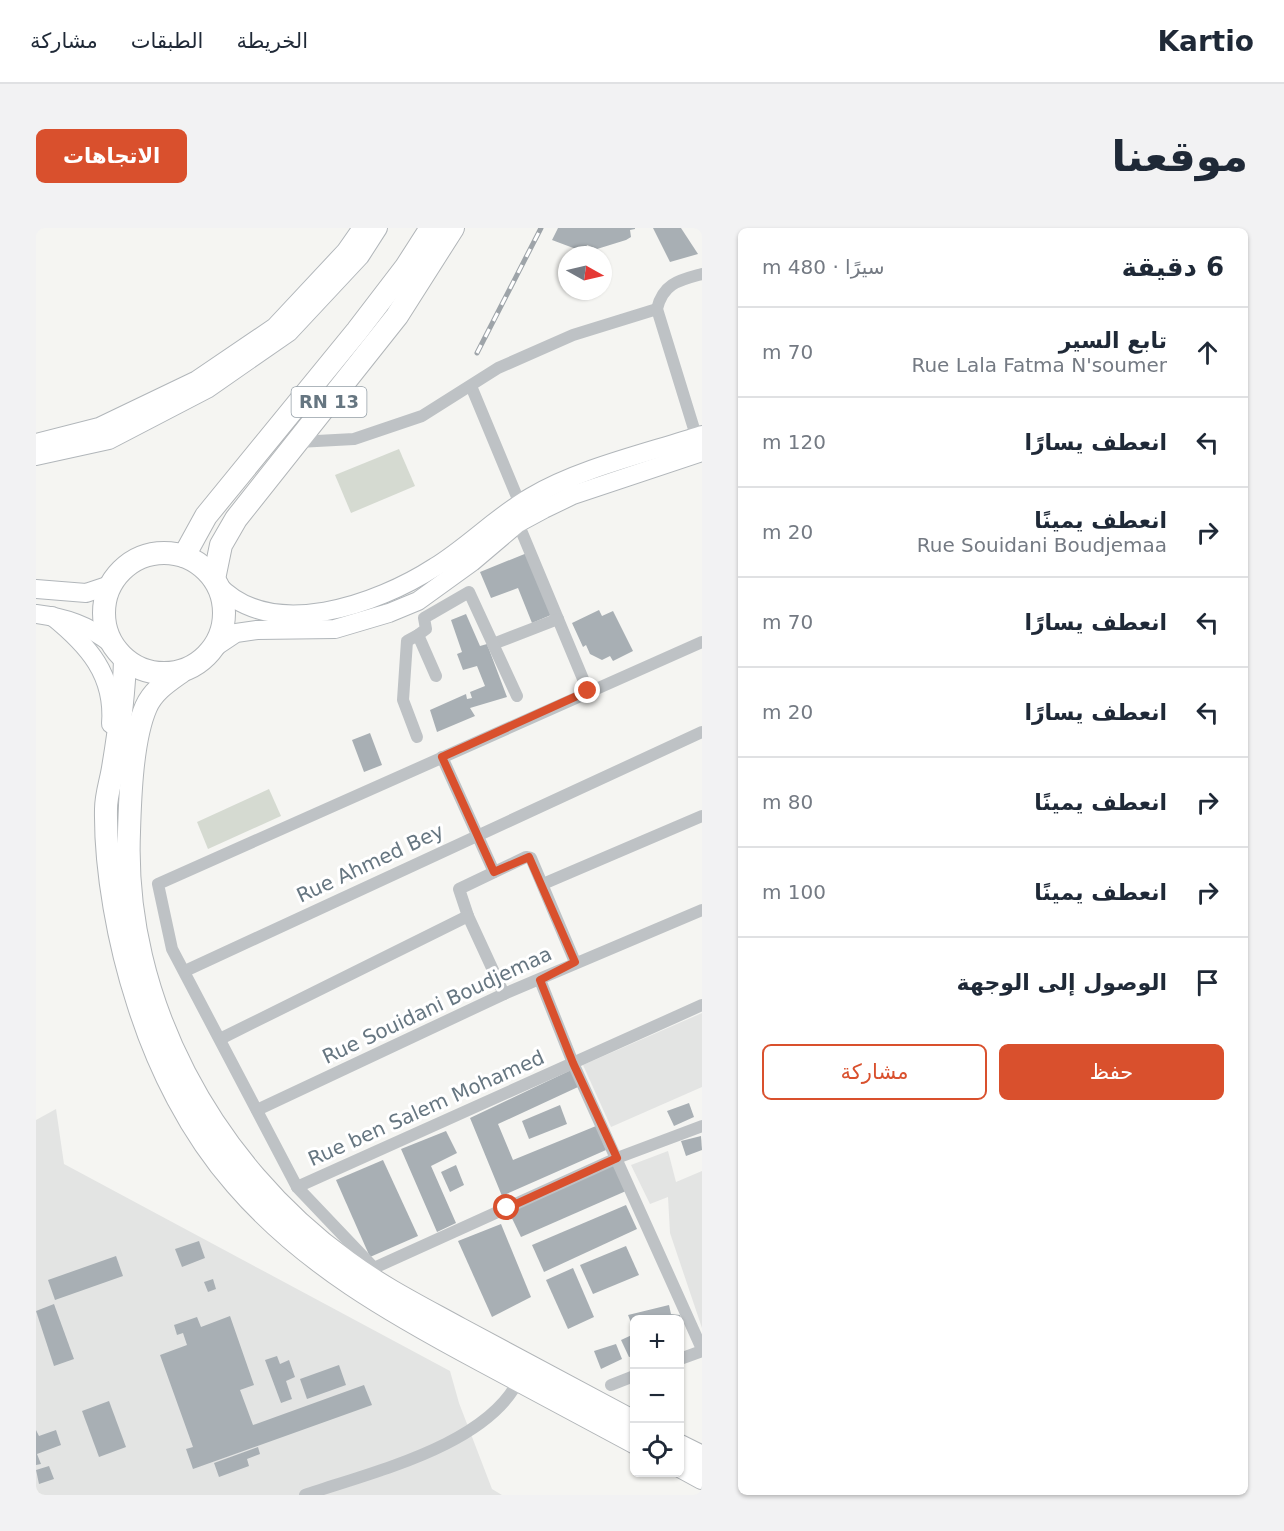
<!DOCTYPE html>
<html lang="ar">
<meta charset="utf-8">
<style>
body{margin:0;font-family:"DejaVu Sans",Vazirmatn,sans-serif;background:#f2f2f3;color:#1f2937;direction:rtl}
.controls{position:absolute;right:18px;bottom:18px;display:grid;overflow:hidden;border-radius:9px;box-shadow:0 2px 4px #0004}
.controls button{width:54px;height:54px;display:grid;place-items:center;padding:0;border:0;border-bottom:2px solid #e0e1e3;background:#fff;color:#1f2937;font:30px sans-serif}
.compass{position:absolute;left:522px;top:18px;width:54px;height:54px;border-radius:50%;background:#fff;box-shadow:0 2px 4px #0004;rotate:98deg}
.stop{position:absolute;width:18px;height:18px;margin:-14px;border:4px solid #d9502d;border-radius:50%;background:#fff}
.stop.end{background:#d9502d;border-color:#fff;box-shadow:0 2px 6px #0008}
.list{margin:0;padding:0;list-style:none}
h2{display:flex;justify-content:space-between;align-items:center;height:78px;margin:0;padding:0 24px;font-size:26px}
h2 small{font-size:20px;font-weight:400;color:#747a83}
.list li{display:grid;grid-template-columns:39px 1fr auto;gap:18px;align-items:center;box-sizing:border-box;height:90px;padding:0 24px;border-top:2px solid #e0e1e3}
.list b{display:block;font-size:22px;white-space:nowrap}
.list p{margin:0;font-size:20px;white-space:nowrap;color:#747a83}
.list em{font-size:20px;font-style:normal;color:#747a83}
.actions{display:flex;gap:12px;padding:18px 24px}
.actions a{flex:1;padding:14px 0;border:2px solid #d9502d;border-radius:9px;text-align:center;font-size:21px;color:#d9502d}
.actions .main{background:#d9502d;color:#fff}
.icon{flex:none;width:33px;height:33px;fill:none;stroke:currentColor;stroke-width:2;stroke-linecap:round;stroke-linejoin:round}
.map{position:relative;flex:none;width:666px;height:1267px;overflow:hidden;direction:ltr;border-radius:9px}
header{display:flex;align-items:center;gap:36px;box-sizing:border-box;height:84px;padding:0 30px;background:#fff;border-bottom:2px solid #e0e1e3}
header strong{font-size:28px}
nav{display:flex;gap:33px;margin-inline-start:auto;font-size:21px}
.intro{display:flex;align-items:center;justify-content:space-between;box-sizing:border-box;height:144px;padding:0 36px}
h1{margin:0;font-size:42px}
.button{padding:15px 27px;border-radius:9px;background:#d9502d;color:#fff;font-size:21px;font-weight:700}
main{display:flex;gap:36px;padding:0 36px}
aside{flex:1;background:#fff;border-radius:9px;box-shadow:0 2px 4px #0004}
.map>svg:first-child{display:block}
.built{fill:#e3e4e3}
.green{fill:#d5dad1}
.building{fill:#a8afb4}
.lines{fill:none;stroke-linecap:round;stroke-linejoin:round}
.secondary-casing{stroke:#b1b6ba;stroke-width:20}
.highway-casing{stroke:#b1b5b8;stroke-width:24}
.street{stroke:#bec2c5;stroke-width:12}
.secondary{stroke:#fff;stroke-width:18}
.highway{stroke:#fff;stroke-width:22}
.rail-casing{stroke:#9ea4a9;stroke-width:5}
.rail{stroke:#fff;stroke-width:3;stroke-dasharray:9;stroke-linecap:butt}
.route{stroke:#d9502d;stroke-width:8}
.labels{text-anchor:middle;stroke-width:6;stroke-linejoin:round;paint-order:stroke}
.shield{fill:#fff;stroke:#949fa7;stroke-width:1.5}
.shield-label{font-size:18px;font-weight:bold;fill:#667681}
.street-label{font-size:20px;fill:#667681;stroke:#fff}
</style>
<header>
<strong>Kartio</strong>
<nav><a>الخريطة</a><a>الطبقات</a><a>مشاركة</a></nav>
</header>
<div class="intro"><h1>موقعنا</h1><a class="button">الاتجاهات</a></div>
<main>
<aside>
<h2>6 دقيقة<small>سيرًا · 480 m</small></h2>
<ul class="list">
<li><svg class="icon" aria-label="ahead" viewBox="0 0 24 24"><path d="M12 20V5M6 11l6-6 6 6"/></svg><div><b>تابع السير</b><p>Rue Lala Fatma N'soumer</p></div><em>70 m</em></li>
<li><svg class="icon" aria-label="left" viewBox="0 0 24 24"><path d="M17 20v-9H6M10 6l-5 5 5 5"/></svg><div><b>انعطف يسارًا</b></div><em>120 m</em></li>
<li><svg class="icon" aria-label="right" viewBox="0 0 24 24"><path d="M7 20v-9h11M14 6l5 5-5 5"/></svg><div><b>انعطف يمينًا</b><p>Rue Souidani Boudjemaa</p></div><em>20 m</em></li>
<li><svg class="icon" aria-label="left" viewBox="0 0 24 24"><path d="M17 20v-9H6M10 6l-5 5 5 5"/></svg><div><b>انعطف يسارًا</b></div><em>70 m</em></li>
<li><svg class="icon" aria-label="left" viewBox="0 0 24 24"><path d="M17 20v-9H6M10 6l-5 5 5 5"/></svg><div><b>انعطف يسارًا</b></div><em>20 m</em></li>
<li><svg class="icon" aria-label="right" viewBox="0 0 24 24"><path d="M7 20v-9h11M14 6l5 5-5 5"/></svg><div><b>انعطف يمينًا</b></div><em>80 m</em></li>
<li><svg class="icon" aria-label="right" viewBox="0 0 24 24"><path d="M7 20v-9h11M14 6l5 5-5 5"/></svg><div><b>انعطف يمينًا</b></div><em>100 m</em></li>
<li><svg class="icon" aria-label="arrive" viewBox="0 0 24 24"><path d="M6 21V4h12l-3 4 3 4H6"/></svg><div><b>الوصول إلى الوجهة</b></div></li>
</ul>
<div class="actions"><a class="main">حفظ</a><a>مشاركة</a></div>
</aside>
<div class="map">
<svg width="666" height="1267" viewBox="0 0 666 1267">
<rect width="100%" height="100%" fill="#f5f5f2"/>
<g class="built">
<path d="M666 785V859L575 899 547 837Z"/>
<path d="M20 881 28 936 414 1143 423 1175 456 1261 466 1267H0V892Z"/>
<path d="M632 923 640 954 666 943V1100L634 1005 632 969 614 976 595 937Z"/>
</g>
<g class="green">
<path d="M363 221 379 258 315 285 299 247Z"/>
<path d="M233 561 245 588 172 621 161 594Z"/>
</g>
<g class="building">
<path d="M522 0H599V1L594 2 595 9 590 12 561 21 551 17 548 24 516 12Z"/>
<path d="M617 0H645L662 26 634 34Z"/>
<path d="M491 325 515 387 496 395 482 360 455 370 444 344Z"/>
<path d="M563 382 566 388 577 383 597 423 577 433 574 428 566 432 554 426 550 417 547 419 536 395Z"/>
<path d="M430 386 444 418 451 416 471 469 434 480 439 488 401 504 394 482 430 466 431 471 436 470 434 464 449 458 441 438 427 442 421 426 426 424 415 392Z"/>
<path d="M334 505 346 537 328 544 316 512Z"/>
<path d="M535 842 542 859 462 896 477 932 560 898 570 922 466 968 434 890Z"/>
<path d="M653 875 658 889 638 898 631 883Z"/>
<path d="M524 877 531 896 493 911 486 893Z"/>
<path d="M410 903 421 925 395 938 420 995 401 1004 365 921Z"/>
<path d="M665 908 666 922 650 928 645 913Z"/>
<path d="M347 932 382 1008 334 1029 300 952Z"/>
<path d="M578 935 590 963 485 1009 471 980Z"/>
<path d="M420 937 428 957 414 964 405 944Z"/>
<path d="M590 977 601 1001 508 1044 496 1017Z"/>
<path d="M465 996 495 1069 456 1089 422 1013Z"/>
<path d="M163 1013 169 1030 146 1039 139 1021Z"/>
<path d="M590 1018 603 1047 557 1066 544 1037Z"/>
<path d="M80 1028 87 1048 19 1072 12 1052Z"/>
<path d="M537 1040 558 1089 532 1101 510 1052Z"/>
<path d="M177 1051 180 1061 172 1064 168 1054Z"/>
<path d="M18 1076 38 1131 18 1138 0 1083Z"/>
<path d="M633 1077 635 1086 644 1087 647 1098 644 1100V1092H598V1102L592 1087Z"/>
<path d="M194 1088 218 1157 204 1162 217 1197 328 1157 336 1177 157 1241 150 1221 157 1219 124 1127 151 1117 147 1105 141 1107 138 1097 161 1089 165 1099Z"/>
<path d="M598 1106V1128L593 1129 585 1112Z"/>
<path d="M580 1116 586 1131 565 1141 558 1123Z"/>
<path d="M241 1128 244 1136 253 1132 259 1149 250 1153 256 1171 245 1175 229 1132Z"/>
<path d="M303 1137 310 1157 271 1171 264 1151Z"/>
<path d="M73 1173 90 1219 63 1229 46 1183Z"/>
<path d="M0 1202 3 1208 20 1202 25 1217 1 1226 5 1236 0 1237Z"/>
<path d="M222 1219 224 1226 211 1231 213 1238 183 1249 178 1235Z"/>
<path d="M13 1238 18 1251 3 1256 0 1242Z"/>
</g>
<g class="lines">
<defs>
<g id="secondary">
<path d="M0 215 63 199 161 152 239 99 310 23 326 0"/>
<path d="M0 228 73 212 171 161 253 104 324 28 342 0"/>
<path d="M181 356C235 415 342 376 399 339 433 318 460 289 495 269 544 240 611 225 666 207"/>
<path d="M0 361 50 365 74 357"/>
<path d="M0 386C30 390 52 397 76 416"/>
<path d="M16 388C52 417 79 447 75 496"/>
<path d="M179 419 200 405 221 402 299 401 353 385 382 373 436 334 482 295 508 281 537 267 666 224"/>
</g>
<g id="highway">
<circle cx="128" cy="385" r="60"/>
<path d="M148 328 170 288 321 103 370 39 395 0"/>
<path d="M178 351 185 317 200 291 361 88 417 0"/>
<path d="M89 432C88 468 83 504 77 540 75 553 70 567 70 581 69 642 83 717 102 775 122 839 155 905 200 956 268 1035 357 1085 447 1133 498 1160 548 1187 598 1214"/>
<path d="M145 444C131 454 117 463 110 479 96 511 94 569 93 604 86 772 176 936 311 1034 346 1060 386 1080 424 1101 482 1132 540 1163 598 1194"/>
<path d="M644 1218 666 1229"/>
<path d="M644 1238 666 1250"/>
</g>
</defs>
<use href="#secondary" class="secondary-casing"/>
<use href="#highway" class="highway-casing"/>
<g class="street">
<path d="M435 158 484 276"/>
<path d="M262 214 318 211 386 188 462 140 537 107 621 81"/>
<path d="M662 214 621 81C627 55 644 52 666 46"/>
<path d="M482 295 552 463"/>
<path d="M666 414 122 656 136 721 261 959 338 1040 581 930 666 898"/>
<path d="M457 416 522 391"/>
<path d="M400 448 382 407 390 401 388 390 433 364 481 468"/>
<path d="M381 509 367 472 371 413 382 407"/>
<path d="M406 529 458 644"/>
<path d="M507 656 666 588"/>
<path d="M149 743 666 504"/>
<path d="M504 752 537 835 666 1121"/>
<path d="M468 766 432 688 423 661 490 629 495 630 539 734"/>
<path d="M184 811 432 688"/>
<path d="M221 882 468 766 666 682"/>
<path d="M261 959 666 777"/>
<path d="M644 1131 666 1123"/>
<path d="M575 1157 598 1148"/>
<path d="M269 1267C335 1244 456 1217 485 1147"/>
</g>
<use href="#secondary" class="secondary"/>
<use href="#highway" class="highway"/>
<defs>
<path id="rail" d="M441 125 505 0"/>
</defs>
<use href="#rail" class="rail-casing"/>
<use href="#rail" class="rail"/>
</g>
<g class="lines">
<path class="route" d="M471 980 581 930 537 835 504 752 539 734 493 629 458 644 406 529 552 463"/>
</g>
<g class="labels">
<rect class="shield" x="255.5" y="159" width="75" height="30" rx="4.5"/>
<g class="shield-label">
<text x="293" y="180">RN 13</text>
</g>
<g class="street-label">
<text transform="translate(334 635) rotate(-25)" y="7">Rue Ahmed Bey</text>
<text transform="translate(401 777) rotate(-25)" y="7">Rue Souidani Boudjemaa</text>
<text transform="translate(390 880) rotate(-24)" y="7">Rue ben Salem Mohamed</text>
</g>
</g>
</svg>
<div class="controls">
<button>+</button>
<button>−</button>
<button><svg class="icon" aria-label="locate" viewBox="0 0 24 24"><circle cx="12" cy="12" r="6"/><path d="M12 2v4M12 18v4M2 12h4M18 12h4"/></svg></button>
</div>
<svg class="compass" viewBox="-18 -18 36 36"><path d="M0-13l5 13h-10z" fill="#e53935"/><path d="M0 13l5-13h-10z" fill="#747a83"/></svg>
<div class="stop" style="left:471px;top:980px"></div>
<div class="stop end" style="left:552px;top:463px"></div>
</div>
</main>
